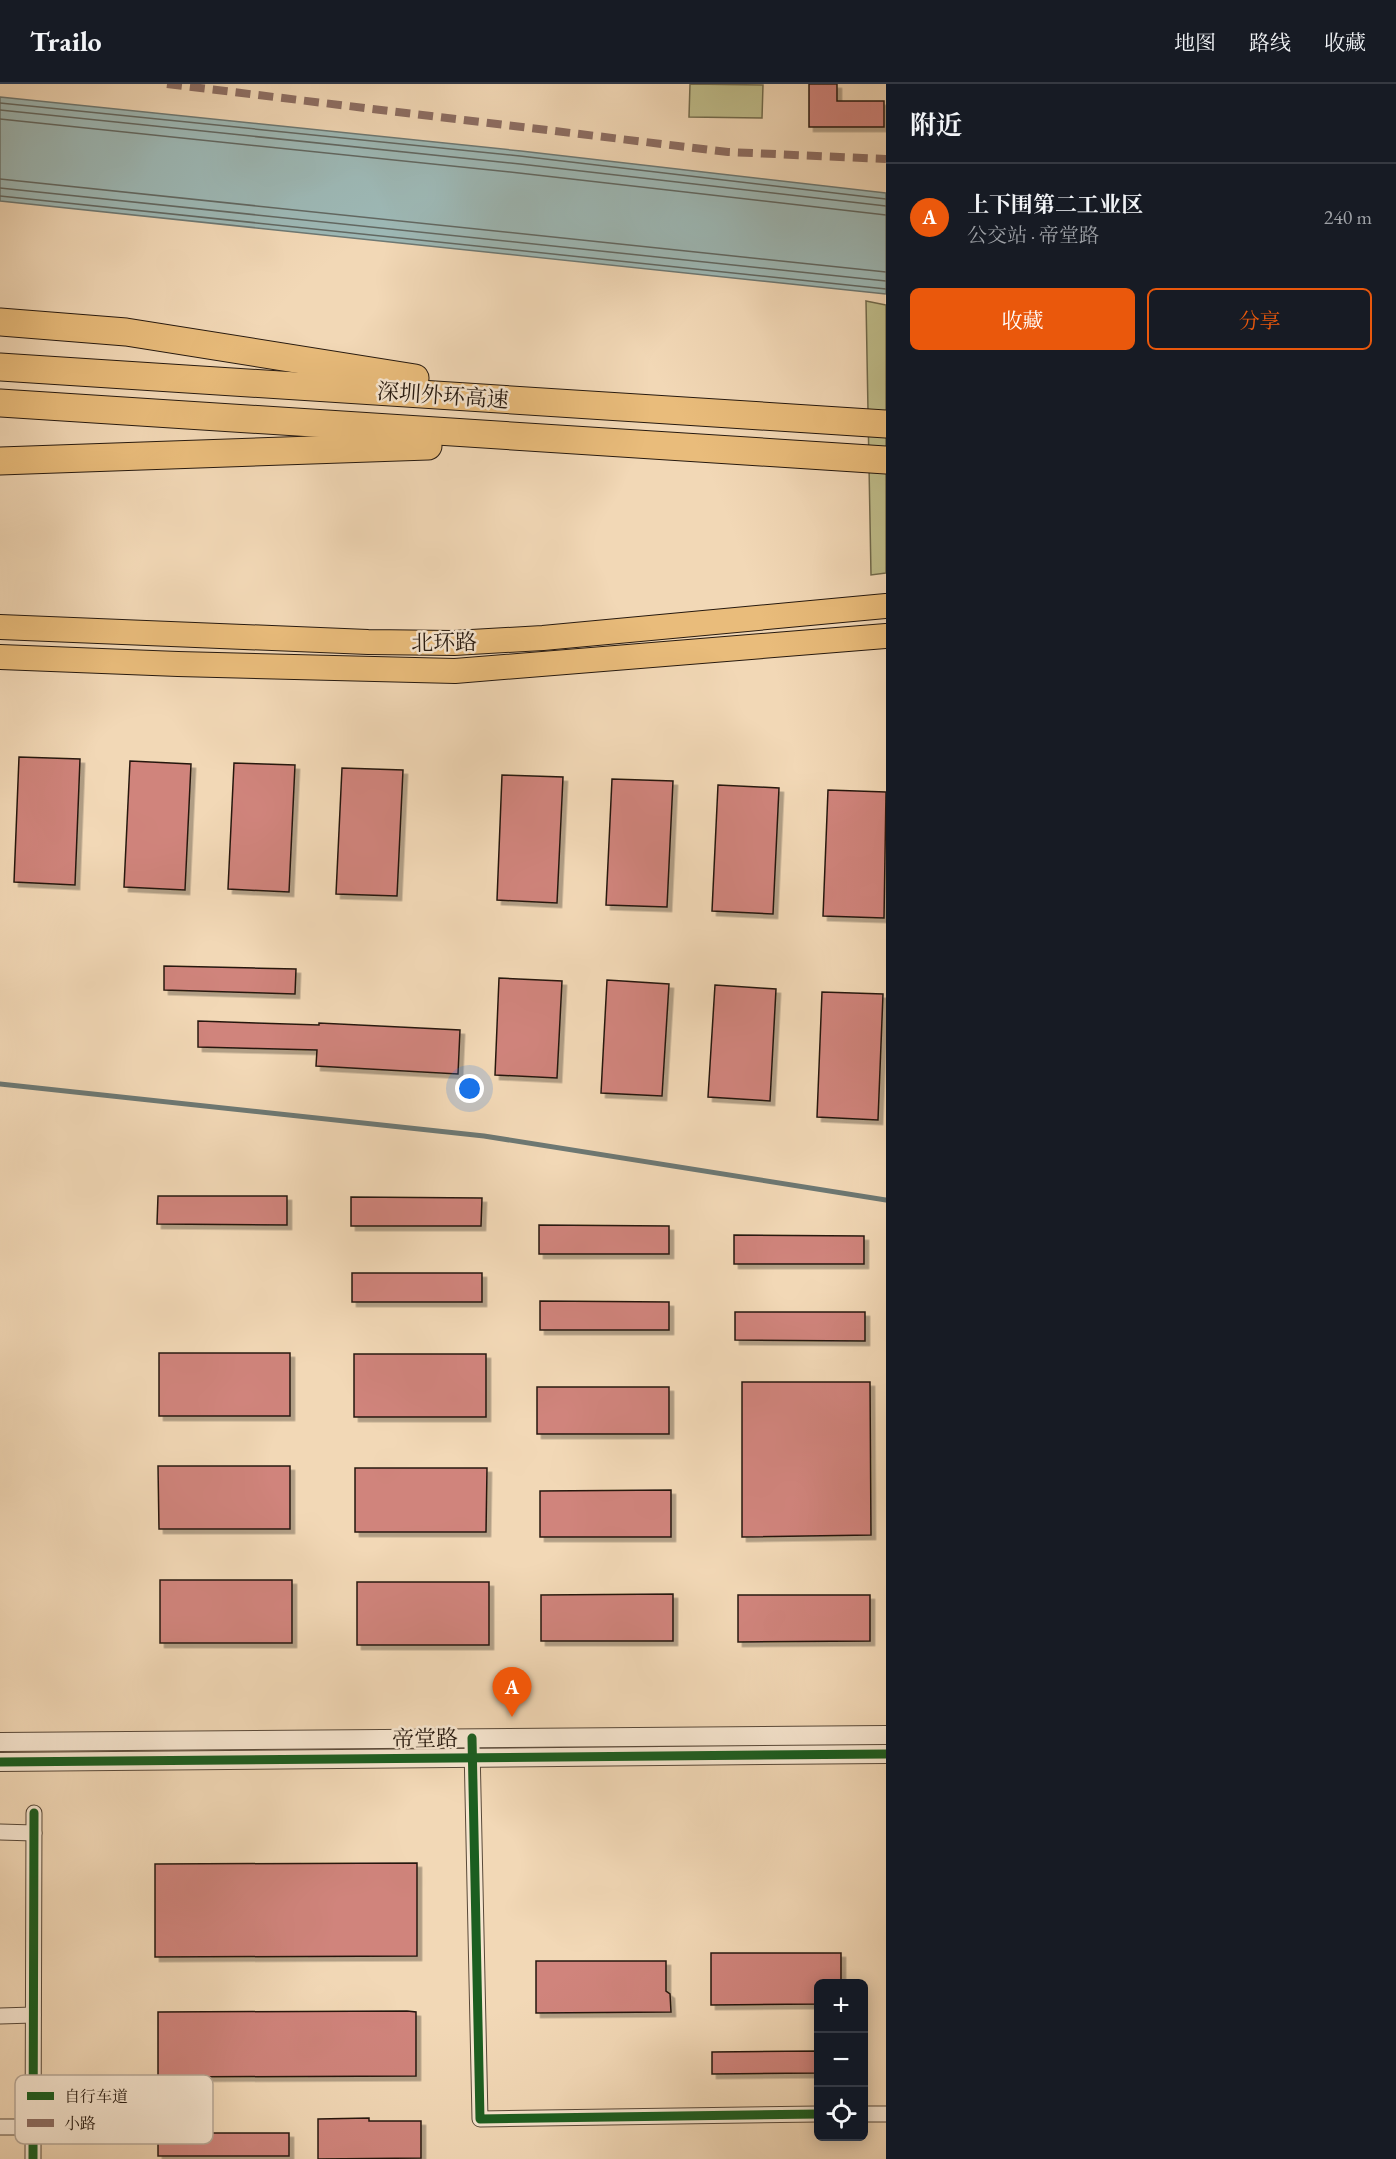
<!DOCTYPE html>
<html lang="zh">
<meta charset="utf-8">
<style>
body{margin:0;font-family:"EB Garamond","Noto Serif SC",serif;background:#20242c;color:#f1f3f6}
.controls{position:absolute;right:18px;bottom:18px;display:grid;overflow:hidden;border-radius:9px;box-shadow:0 3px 15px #0003}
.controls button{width:54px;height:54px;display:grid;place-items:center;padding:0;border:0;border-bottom:2px solid #363941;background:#171b24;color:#f1f3f6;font:30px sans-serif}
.you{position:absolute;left:470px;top:1005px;width:21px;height:21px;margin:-15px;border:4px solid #fff;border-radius:50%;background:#1a73e8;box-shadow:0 0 0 9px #1a73e833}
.badge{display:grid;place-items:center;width:39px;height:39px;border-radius:50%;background:#ea580c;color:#fff;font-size:20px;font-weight:700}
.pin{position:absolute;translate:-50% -50px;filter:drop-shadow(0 2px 3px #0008)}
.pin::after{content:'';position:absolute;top:32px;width:21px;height:18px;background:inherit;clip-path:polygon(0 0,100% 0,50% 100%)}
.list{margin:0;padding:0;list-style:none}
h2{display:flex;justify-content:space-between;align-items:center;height:78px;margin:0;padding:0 24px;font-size:26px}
h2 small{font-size:20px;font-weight:400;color:#9ea1a6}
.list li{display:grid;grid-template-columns:39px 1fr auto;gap:18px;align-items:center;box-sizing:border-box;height:108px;padding:0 24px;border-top:2px solid #363941}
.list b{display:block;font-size:22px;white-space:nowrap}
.list p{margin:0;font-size:20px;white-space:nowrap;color:#9ea1a6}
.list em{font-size:20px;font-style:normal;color:#9ea1a6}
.actions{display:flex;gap:12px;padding:18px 24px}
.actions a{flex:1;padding:14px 0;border:2px solid #ea580c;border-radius:9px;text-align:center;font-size:21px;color:#ea580c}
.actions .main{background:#ea580c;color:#fff}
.icon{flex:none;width:33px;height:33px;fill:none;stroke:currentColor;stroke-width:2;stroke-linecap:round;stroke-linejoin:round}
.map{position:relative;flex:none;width:886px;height:2075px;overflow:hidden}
header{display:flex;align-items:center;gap:36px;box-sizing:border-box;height:84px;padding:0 30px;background:#171b24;border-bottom:2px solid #363941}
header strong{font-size:28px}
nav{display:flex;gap:33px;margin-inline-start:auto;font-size:21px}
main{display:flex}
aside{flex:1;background:#171b24}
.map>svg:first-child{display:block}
.green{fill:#bfbd8b;stroke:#726b4d;stroke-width:1.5}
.water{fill:#9db8b5;stroke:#6d7873;stroke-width:1.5}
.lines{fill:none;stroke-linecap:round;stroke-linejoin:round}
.shore{stroke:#626862;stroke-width:1.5}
.stream{stroke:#6d7873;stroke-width:5}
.building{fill:#d0847c;stroke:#26190f;stroke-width:1.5;filter:url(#shadow)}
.minor-casing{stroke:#594939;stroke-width:17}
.tertiary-casing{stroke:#594939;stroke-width:20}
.primary-casing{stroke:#26190f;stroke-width:26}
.motorway-casing{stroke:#26190f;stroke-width:29}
.minor{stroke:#f7e6d0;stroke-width:15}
.tertiary{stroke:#f7e6d0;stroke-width:18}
.primary{stroke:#e9bc7b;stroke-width:24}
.motorway{stroke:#e9bc7b;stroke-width:27}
.quiet{stroke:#8d6e63;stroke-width:8;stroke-dasharray:15 8;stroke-linecap:butt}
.cycleway-casing{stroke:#f7e6d0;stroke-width:13}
.cycleway{stroke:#1b5e20;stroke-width:9}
.labels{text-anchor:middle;stroke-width:5;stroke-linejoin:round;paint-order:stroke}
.street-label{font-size:22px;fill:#26190f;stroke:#f7e6d0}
.key{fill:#f7e6d0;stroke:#b8a896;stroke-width:1.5}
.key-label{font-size:16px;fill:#26190f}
</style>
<header>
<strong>Trailo</strong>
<nav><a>地图</a><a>路线</a><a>收藏</a></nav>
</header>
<main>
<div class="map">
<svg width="886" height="2075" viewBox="0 0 886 2075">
<defs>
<filter id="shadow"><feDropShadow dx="4.5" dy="4.5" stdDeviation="0" flood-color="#0004"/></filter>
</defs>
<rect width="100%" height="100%" fill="#f2d8b6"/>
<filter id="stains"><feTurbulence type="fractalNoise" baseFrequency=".00333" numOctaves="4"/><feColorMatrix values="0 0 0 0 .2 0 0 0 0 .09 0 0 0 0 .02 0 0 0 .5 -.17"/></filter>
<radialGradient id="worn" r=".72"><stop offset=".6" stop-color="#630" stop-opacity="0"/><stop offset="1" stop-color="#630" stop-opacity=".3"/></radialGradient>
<g class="green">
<path d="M690 0 763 1 762 34 689 33Z"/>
<path d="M866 217 886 221V489L871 491Z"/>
</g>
<path class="water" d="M0 13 521 67 886 109V210L0 117Z"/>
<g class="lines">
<g class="shore">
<path d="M0 19 520 72 886 115"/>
<path d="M0 26 520 80 886 122"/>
<path d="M0 35 519 89 886 131"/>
<path d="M0 95 886 188"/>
<path d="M0 104 886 197"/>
<path d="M0 112 886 205"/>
</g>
<path class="stream" d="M0 1000 484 1052 886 1116"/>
</g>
<g class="building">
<path d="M809 0H837V17H884V43H809Z"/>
<path d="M19 673 80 675 75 801 14 798Z"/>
<path d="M130 677 191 680 185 806 124 803Z"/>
<path d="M234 679 295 681 289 808 228 805Z"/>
<path d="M342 684 403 686 397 812 336 810Z"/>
<path d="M502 691 563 693 557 819 497 816Z"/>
<path d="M612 695 673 697 667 823 606 821Z"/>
<path d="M718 701 779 704 773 830 712 827Z"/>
<path d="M828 706 886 708 884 834 823 832Z"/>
<path d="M164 882 296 885 295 910 164 906Z"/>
<path d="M499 894 562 897 557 994 495 991Z"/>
<path d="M607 896 669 900 662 1012 601 1009Z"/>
<path d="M715 901 776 905 770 1017 708 1013Z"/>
<path d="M822 908 883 910 878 1036 817 1033Z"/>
<path d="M198 937 319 941V939L460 946 458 990 316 982 317 966 198 963Z"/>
<path d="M158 1112H287V1141L157 1140Z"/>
<path d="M351 1113 482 1114 481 1142H351Z"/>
<path d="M539 1141 669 1142V1170H539Z"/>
<path d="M734 1151 864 1152V1180H734Z"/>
<rect x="352" y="1189" width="130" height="29"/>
<path d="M540 1217 669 1218V1246H540Z"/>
<path d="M735 1228H865V1257L735 1256Z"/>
<rect x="159" y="1269" width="131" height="63"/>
<rect x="354" y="1270" width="132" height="63"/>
<path d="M742 1298H870L871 1451 742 1453Z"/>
<rect x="537" y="1303" width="132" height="47"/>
<path d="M158 1382H290V1445H159Z"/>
<path d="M355 1384H487L486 1448H355Z"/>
<path d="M671 1406V1453H540V1407Z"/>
<rect x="160" y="1496" width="132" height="63"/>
<rect x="357" y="1498" width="132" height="63"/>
<path d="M673 1510V1557H541V1511Z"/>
<path d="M738 1511H870V1557L738 1558Z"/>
<path d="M417 1779V1872L155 1873V1780Z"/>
<path d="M711 1869H841V1899H819V1920L711 1921Z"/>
<path d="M536 1877H666V1907L670 1910 671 1928 536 1929Z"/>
<path d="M407 1927 416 1928V1992L158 1993V1928Z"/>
<path d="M819 1967V1989L712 1990V1968Z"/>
<path d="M369 2034V2037H421V2074L318 2075V2035Z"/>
<rect x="158" y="2049" width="131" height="23"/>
</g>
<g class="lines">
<defs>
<g id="minor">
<path d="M472 1663 480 2035 818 2030"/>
<path d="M0 1748 34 1749"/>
<path d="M0 1932 33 1931"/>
<path d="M864 2030H886"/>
<path d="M0 2043H32"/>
<path d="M33 2075 34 1729"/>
</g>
<g id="tertiary">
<path d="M0 1658 886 1651"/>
<path d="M0 1678 886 1670"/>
</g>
<g id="primary">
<path d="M0 543 368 558 454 559 543 554 886 522"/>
<path d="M0 573 178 580 455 587 886 552"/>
</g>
<g id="motorway">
<path d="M0 238 126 248 415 294"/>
<path d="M0 283 886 340"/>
<path d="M0 319 886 376"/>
<path d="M0 377 428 362"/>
</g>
</defs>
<use href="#minor" class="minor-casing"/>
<use href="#tertiary" class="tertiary-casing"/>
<use href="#primary" class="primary-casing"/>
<use href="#motorway" class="motorway-casing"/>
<use href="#minor" class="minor"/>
<use href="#tertiary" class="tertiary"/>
<use href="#primary" class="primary"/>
<use href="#motorway" class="motorway"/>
<path class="quiet" d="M167 0 728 68 886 75"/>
<defs>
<g id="cycleway">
<path d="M472 1654 480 2035 818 2030"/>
<path d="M0 1678 886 1670"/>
<path d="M33 2075 34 1729"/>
</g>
</defs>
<use href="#cycleway" class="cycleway-casing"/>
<use href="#cycleway" class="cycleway"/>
</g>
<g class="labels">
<g class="street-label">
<text transform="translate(443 311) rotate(4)" y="8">深圳外环高速</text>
<text transform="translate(444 558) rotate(-1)" y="8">北环路</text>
<text transform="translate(425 1654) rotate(-1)" y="8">帝堂路</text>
</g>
</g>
<rect x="15" y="1991" width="198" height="69" rx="9" class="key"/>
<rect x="27" y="2008" width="27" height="8" fill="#1b5e20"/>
<rect x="27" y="2035" width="27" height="8" fill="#8d6e63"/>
<g class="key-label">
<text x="64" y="2018">自行车道</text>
<text x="64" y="2045">小路</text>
</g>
<rect width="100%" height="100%" filter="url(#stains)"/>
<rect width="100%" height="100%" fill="url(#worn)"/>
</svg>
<div class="controls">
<button>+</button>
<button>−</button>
<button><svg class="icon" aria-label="locate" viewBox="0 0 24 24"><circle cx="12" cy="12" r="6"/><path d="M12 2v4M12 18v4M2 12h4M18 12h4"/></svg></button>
</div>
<div class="you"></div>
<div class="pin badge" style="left:512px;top:1633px">A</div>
</div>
<aside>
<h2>附近<small></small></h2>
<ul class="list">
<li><span class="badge">A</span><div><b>上下围第二工业区</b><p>公交站 · 帝堂路</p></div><em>240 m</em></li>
</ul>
<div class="actions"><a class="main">收藏</a><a>分享</a></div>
</aside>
</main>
